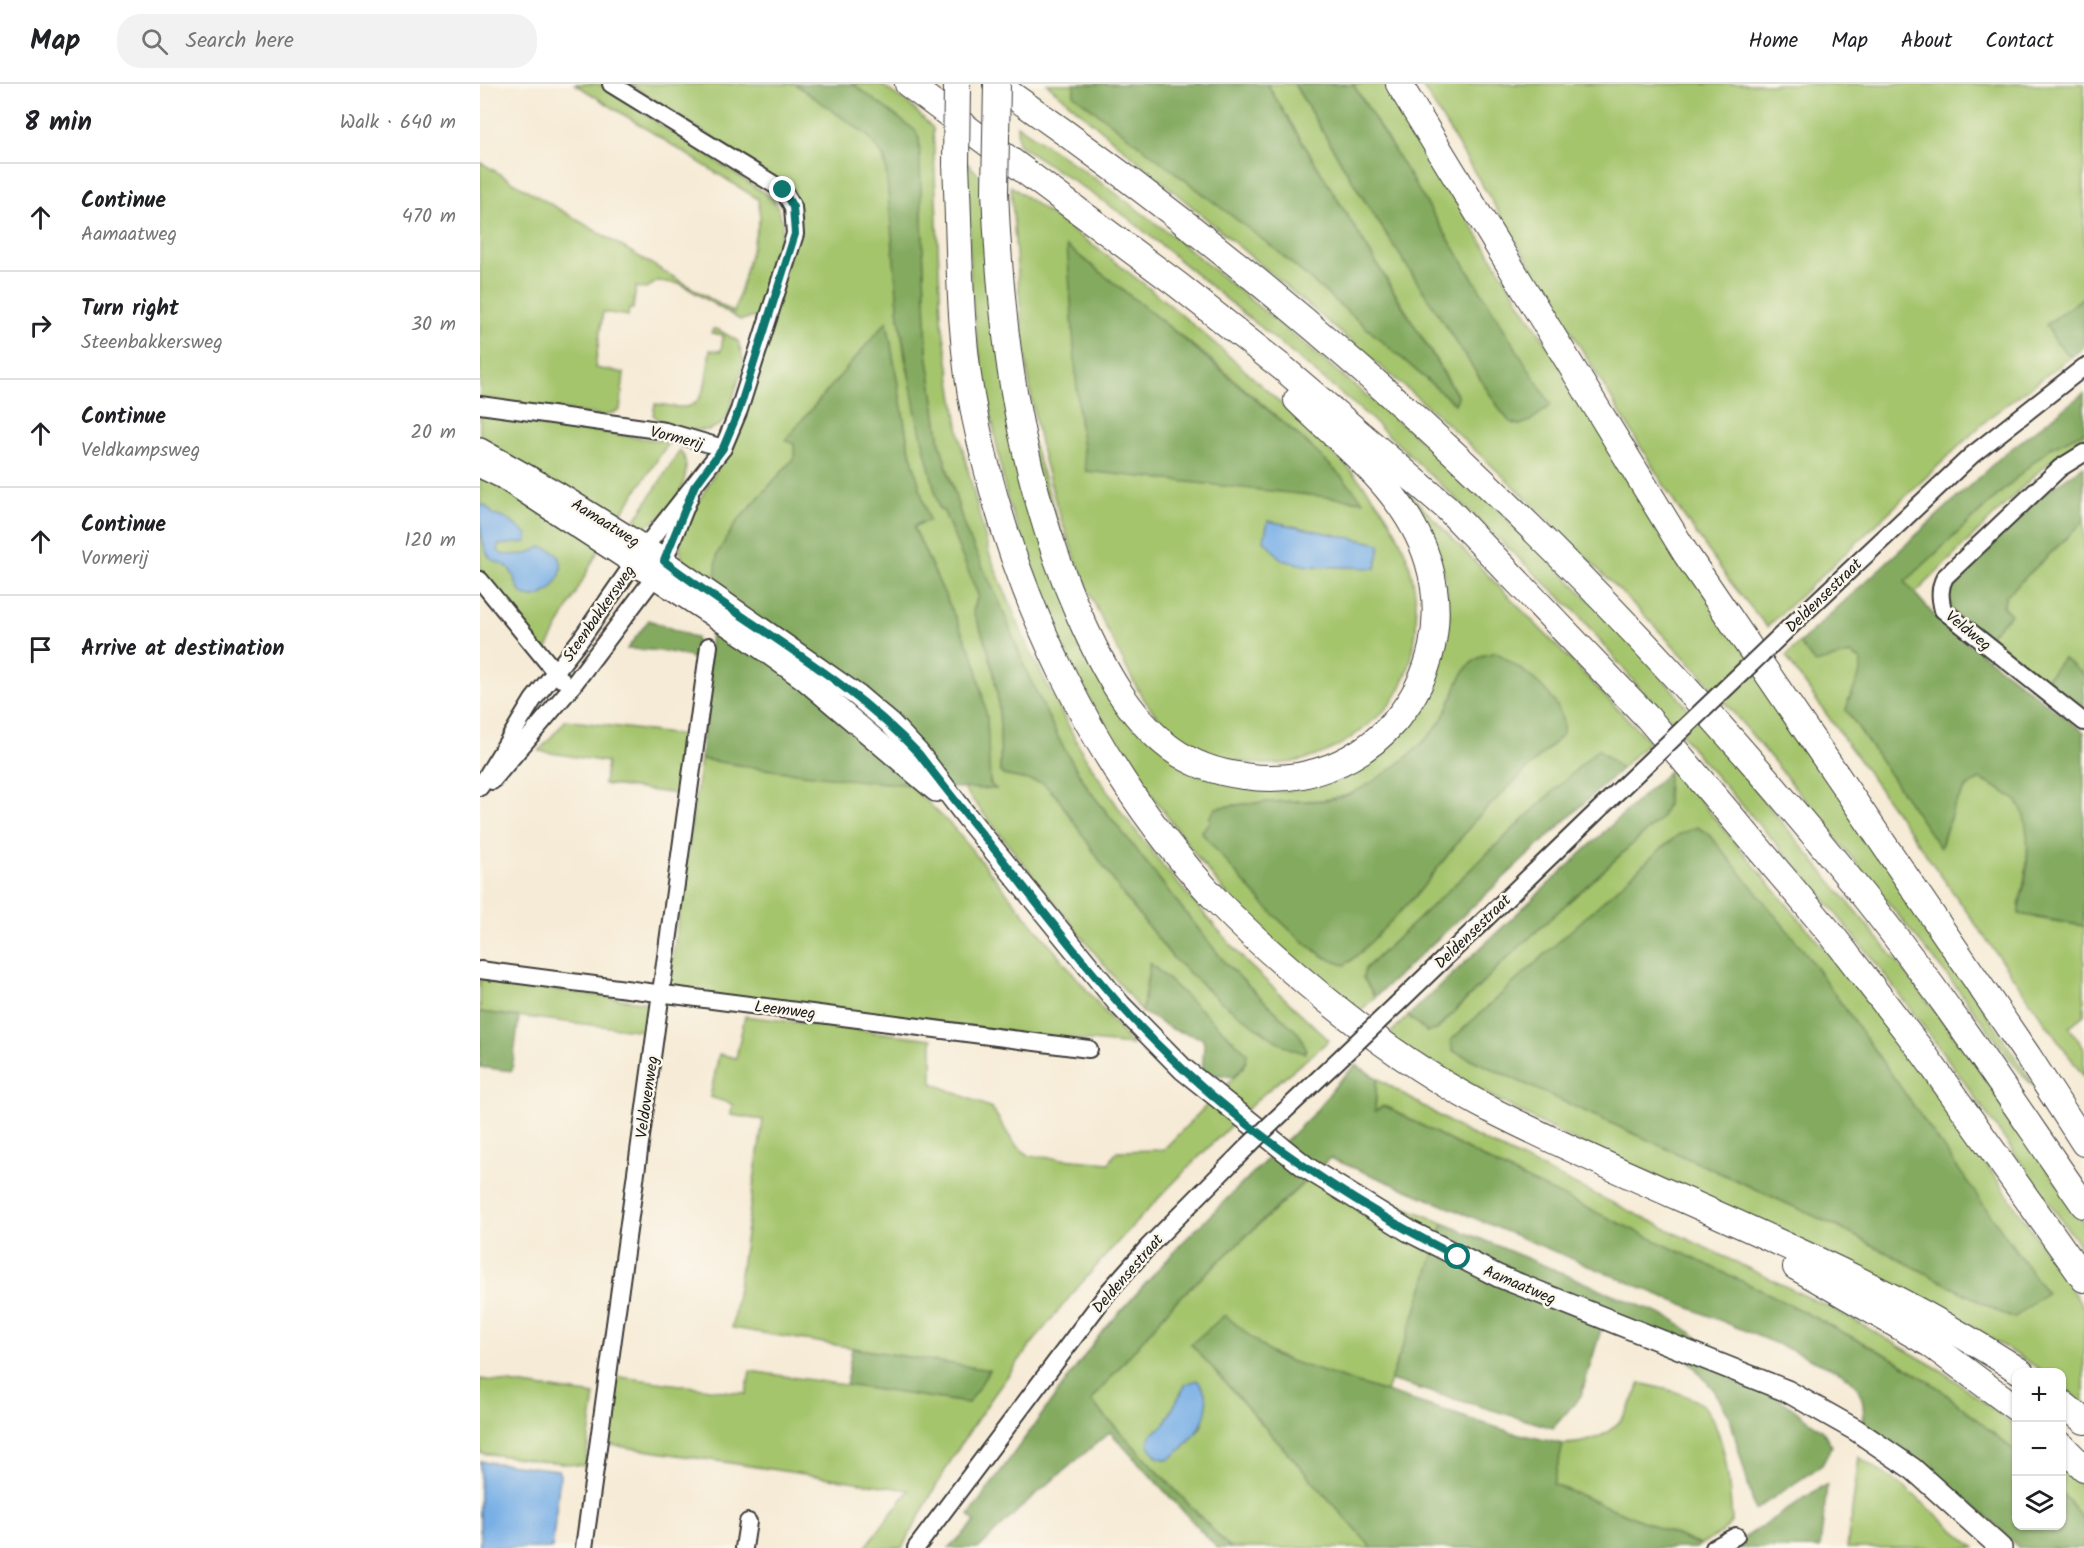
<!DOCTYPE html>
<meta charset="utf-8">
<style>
body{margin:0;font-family:Kalam,sans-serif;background:#f2f2f2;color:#202124}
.controls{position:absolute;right:18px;bottom:18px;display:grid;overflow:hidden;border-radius:12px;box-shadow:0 2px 4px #0004}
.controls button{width:54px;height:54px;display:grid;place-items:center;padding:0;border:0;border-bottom:2px solid #e0e0e0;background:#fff;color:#202124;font:30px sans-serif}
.stop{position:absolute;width:18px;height:18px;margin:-14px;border:4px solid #0f766e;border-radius:50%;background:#fff}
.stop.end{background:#0f766e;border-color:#fff;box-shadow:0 2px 6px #0008}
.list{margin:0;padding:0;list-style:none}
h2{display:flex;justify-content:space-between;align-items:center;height:78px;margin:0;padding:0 24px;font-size:26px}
h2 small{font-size:20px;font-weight:400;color:#757577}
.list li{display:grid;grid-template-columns:39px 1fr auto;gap:18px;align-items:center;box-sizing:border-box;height:108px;padding:0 24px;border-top:2px solid #e0e0e0}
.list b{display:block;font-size:22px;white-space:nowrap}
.list p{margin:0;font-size:20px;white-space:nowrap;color:#757577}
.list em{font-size:20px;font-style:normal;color:#757577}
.icon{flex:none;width:33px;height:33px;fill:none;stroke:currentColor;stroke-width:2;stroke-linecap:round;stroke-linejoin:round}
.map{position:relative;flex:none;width:1604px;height:1464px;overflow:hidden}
header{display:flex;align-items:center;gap:36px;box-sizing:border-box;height:84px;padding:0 30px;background:#fff;border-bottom:2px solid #e0e0e0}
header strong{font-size:28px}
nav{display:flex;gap:33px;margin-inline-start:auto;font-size:21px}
.search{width:420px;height:54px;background:#f2f2f2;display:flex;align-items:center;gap:15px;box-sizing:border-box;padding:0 21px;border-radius:24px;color:#757577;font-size:22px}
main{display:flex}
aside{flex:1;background:#fff}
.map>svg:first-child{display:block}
.green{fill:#a5c56d;stroke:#607044;stroke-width:1.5;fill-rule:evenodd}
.forest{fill:#84aa60;stroke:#50633e;stroke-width:1.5}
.water{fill:#78afe6;stroke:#4a6681;stroke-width:1.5}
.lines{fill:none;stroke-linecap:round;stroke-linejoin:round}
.minor-casing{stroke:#3d3b38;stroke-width:20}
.major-casing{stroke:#3d3b38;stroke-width:24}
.highway-casing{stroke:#3d3b38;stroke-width:28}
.minor{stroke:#fff;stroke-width:16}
.major{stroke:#fff;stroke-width:21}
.highway{stroke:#fff;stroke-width:26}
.minor-bridge-casing{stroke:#3d3b38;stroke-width:20;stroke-linecap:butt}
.highway-bridge-casing{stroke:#3d3b38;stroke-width:28;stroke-linecap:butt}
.minor-bridge{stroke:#fff;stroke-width:16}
.highway-bridge{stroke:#fff;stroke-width:26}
.route{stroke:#0f766e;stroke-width:8}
.labels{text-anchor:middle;stroke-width:5;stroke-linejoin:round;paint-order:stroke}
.street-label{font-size:16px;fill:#1c1c1c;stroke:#fbf7ec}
</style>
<header>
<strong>Map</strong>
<div class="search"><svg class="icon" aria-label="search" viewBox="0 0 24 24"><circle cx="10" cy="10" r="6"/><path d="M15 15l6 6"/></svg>Search here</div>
<nav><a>Home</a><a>Map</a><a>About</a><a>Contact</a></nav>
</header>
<main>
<aside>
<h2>8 min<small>Walk · 640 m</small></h2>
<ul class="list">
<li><svg class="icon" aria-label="ahead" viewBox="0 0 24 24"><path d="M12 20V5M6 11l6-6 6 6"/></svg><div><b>Continue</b><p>Aamaatweg</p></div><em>470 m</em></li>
<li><svg class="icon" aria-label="right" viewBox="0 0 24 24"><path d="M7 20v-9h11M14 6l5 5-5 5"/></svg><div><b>Turn right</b><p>Steenbakkersweg</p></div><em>30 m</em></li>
<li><svg class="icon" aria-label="ahead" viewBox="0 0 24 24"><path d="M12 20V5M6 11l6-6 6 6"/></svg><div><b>Continue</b><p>Veldkampsweg</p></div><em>20 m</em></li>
<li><svg class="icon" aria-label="ahead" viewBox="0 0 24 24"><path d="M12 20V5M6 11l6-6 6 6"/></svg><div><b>Continue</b><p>Vormerij</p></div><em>120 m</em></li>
<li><svg class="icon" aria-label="arrive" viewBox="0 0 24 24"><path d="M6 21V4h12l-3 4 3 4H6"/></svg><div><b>Arrive at destination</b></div></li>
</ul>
</aside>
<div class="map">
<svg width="1604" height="1464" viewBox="0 0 1604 1464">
<rect width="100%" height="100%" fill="#fbf7ec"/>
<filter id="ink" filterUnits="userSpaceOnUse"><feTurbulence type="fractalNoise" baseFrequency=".0167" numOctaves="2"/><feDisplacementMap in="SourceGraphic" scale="12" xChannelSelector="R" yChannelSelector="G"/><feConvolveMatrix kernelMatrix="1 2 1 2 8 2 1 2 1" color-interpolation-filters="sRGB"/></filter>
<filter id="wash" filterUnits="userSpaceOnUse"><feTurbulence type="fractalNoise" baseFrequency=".008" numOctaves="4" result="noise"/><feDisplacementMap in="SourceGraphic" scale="24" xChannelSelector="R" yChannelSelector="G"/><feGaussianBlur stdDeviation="1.35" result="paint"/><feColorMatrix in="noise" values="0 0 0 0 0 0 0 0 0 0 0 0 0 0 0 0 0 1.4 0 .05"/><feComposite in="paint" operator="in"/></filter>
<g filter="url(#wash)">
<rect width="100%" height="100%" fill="#f6ebd6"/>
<g class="green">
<path d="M95 0H119L294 115 303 138 301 151 277 233 260 236 201 200 178 197 165 205 156 203 153 225H149L148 232 123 228 115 284 144 289 140 326 124 332 0 314V78L254 229 280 134 278 115Z"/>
<path d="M150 0H315L387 51 400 64 407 87 419 232 425 274 459 424 464 428 498 511 493 528C518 578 522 632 520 687L523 691 563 699 577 713 641 808 693 874 740 917 820 951 746 880 609 706 582 661 546 587 521 522 485 445 460 359 447 268 439 55 435 47 373 0H400L429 20 453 44 461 232 480 354 509 469 547 561 602 668 642 729 688 788 766 878 849 956C827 977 802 993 779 1014 668 1121 560 1234 478 1365 458 1397 440 1431 422 1464H385L429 1406 125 1360 134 1292 266 1310 270 1287 488 1319 509 1286 252 1244 283 1036 251 1031 252 1020 230 1013 239 970 256 974 265 932 452 955V999L512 1024 533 1058 549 1072 629 1079 637 1067 683 1066 763 984 767 969 670 879 662 928 483 704 513 705 508 690 507 634 494 576 434 443 448 436 428 359 407 238 306 356 314 360 315 373 255 440 235 503C210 485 197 483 200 450L260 345 321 125 247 63Z"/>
<path d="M567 0H594V11L795 165 975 320 978 312 787 0H814L881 111 1021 327 1030 338 1039 341 1050 337 1070 321 873 0H904L1042 222 1555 1003 1543 992 1477 904 1283 664 1224 594 1164 531 1042 410 952 326Z"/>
<path d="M941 0H1604V213L1566 241 1576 258 1591 273 1510 333 1287 543 1251 499 1196 421Z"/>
<path d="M537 41 626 102 694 153 992 398 1162 569 1411 870 1492 975 1604 1138V1168L1472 981 1398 882 1332 800 1219 673 1191 636 1156 600 1098 530 888 332 648 134 538 60Z"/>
<path d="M486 78 506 98 519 249 630 607 756 701 801 707 827 704 890 677 927 645 955 598 969 532 965 492 951 454 911 391 1169 657 1141 685 1118 665 885 885 883 894 895 913 878 929 780 851 720 777 630 654 585 569 527 415 498 263 491 207ZM1002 571 1074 659 995 736 938 809 870 878 846 874 817 851 772 807 721 747 732 737 736 724C754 721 773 719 791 718 817 716 844 719 869 710 899 699 940 665 959 640 979 614 971 594 1002 571Z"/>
<path d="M531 102C570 131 610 158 648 188 705 231 758 279 810 328 847 363 893 402 916 448 942 497 944 562 917 610 908 626 893 637 879 648 820 695 739 689 684 639 661 618 649 588 635 561 604 503 580 439 564 376 542 287 538 193 531 102ZM588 163 729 274 832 363 606 387 599 335ZM788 437 900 460 896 484 784 457Z"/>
<path d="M233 245H237L258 257 264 278 248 331 240 341 229 346H212L185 341 173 331 175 320C185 320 194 324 204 323 228 322 227 284 230 266L241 267 243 251 231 249Z"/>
<path d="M0 330 189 358 125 454 65 568 0 487Z"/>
<path d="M1604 348V360L1575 374 1558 388 1435 510 1425 498 1547 384 1570 364Z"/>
<path d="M200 366C221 393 181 449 150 444Z"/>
<path d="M1604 437V591L1583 574 1565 597 1508 553 1530 530 1523 523 1526 512Z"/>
<path d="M1319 559 1335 579 1370 570 1381 576C1382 592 1377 603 1368 616L1461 763C1469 738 1474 705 1501 695 1512 702 1527 708 1537 717 1555 735 1547 799 1538 821L1556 834 1604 842V931L1589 943 1604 964V993L1315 586 1306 572Z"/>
<path d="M86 636 206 652 197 710 124 700 127 678 59 667Z"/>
<path d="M221 675 298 687 429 700 473 743 652 961 491 945 188 906Z"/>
<path d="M1192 683 1385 914 1493 1060 1604 1224V1320L1582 1302V1288H1564L1478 1234 1373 1181 1085 1052 904 955 928 932 947 948 957 946 1027 874 1181 734 1187 720 1188 688ZM973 967 1566 1209 1529 1233 1356 1142Z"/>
<path d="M3 895 168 919 164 947 0 928V896Z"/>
<path d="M897 994 984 1047 1367 1232 1464 1288 1536 1343V1368L1460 1305 1416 1276 1289 1210 1018 1082 909 1024 895 1028Z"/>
<path d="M838 1086 963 1139 936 1227 906 1308 831 1286 786 1267 711 1260 892 1464H750L611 1317 693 1220ZM706 1300 727 1322 721 1343 703 1365 671 1351 683 1342Z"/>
<path d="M0 1295 115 1311 105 1382 0 1369Z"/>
<path d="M1160 1299C1178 1304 1207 1308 1222 1321 1246 1343 1250 1406 1252 1437L1242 1449 1220 1461 1073 1400 1083 1360C1127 1359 1146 1339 1160 1299Z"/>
<path d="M1379 1373 1427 1405 1495 1464H1367Z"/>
<path d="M1582 1384 1604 1405V1436L1582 1409Z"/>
</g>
<g class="forest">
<path d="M315 0H373L436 47 439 55 447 268 460 360 485 445 521 522 546 587 582 661 609 706 746 880 820 951 826 965 825 969 811 965 795 956 740 917 693 874 641 808 577 713 563 699 523 691 520 687C522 632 518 578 493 528L498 511 464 428 459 424 435 325 419 233 405 74 387 51Z"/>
<path d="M594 0H787L978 313 975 320 795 165 594 11Z"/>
<path d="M814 0H873L1071 321 1050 337 1040 341 1030 338 1021 327 881 111Z"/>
<path d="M587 162C646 208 705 255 762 304 804 340 848 374 883 417L606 387 599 335Z"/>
<path d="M1604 213V263L1591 273 1576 258 1566 241Z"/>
<path d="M407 237 428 359 449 437 437 440 434 444 495 576 507 634 510 700 516 705C417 703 318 691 221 675L237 470 255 440 315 373 314 360 305 356Z"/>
<path d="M1604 309V348L1570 364 1547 384 1425 498 1459 537 1604 648V842L1539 830C1538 818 1543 809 1545 798 1548 779 1551 731 1536 717 1527 708 1512 702 1501 695 1474 705 1469 739 1460 764L1366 626C1370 607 1382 596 1381 576L1370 570 1335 579 1319 559 1523 371Z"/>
<path d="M1604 382V437L1526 512 1523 523 1531 530 1508 553C1497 545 1471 532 1468 518 1466 510 1472 501 1475 495L1560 412Z"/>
<path d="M169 536 216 554 217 576C195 566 171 566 147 565Z"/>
<path d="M1016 568C1043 586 1087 613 1083 650L995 736 938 809 881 868 865 881C821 872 751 783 721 748L731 737 729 734 736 724C754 721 772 719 790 718 816 716 848 721 872 709 903 693 939 668 960 638 980 609 974 576 1016 568Z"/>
<path d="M1583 574 1604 591V628L1565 597Z"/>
<path d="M1118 665 1141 685 895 913 883 893 885 885Z"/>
<path d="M1188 688 1187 720 1181 734 1027 874 956 946 947 948 928 932Z"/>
<path d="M1217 743 1229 750 1325 868 1566 1209 1535 1233H1529L1356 1142 973 967 970 957 1177 768 1198 751Z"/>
<path d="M670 879 767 969 766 978 754 993 722 989 724 960 722 954 694 946 662 928Z"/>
<path d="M0 928 39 933 32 987 0 983Z"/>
<path d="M876 981 897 994 895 1027 903 1022 909 1024 1018 1082 1289 1210 1416 1276 1460 1305 1536 1368V1442H1582V1409L1604 1436V1464H1539C1490 1418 1442 1373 1383 1340 1389 1292 1358 1288 1323 1271L850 1074 693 1220 611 1317 750 1464H737L630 1348 548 1417 499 1464H469L495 1438 489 1431 621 1249 702 1159 835 1028 859 997Z"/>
<path d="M963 1139 1194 1236 1343 1347 1352 1362 1342 1381 1275 1426 1250 1334 1234 1306 1189 1254 1123 1239 1101 1312 1073 1344 910 1296 936 1227Z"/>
<path d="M745 1231 794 1272 1031 1348 1083 1360 1073 1400 1220 1461 1216 1464H892L711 1260Z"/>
<path d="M372 1264 510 1286 488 1319 366 1301Z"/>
<path d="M1347 1402 1340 1464H1249L1341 1403Z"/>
</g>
<g class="water">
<path d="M0 420 6 422 14 431 27 435 47 450V458L18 461V467L23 471 47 470 61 463C102 469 73 520 47 512 34 508 37 489 26 482 21 479 15 479 10 474 0 462 0 435 0 420Z"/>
<path d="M788 437 900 460 896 484 828 482 802 476 784 456Z"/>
<path d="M717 1296C743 1324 712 1359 688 1376L677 1373 668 1360 671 1351 683 1342 706 1300Z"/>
<path d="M0 1377 78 1386 80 1391 72 1464H0Z"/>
</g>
</g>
<g filter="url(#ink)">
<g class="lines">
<defs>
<g id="minor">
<path d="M0 321 185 347 243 364"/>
<path d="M1604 369 1580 384 1465 493C1459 504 1460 514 1463 526L1604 638"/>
<path d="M0 496 81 595"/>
<path d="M1317 536 1492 371 1604 283"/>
<path d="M12 697 90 605 173 495 184 477 210 412"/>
<path d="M0 703 53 616 101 555 165 463 243 364 259 326 315 150 313 123 303 106 131 0"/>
<path d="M0 886 609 965"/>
<path d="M917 920 1157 689"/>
<path d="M795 1036 852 982"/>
<path d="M104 1464 229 562"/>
<path d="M264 1464 268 1438"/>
<path d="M436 1464 629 1207 668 1163 767 1063"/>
<path d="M1234 1464 1256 1452"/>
</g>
<g id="major">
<path d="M0 365 78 409 165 463 378 612 411 640 439 670 487 733 640 921 703 985 827 1084 929 1147 1018 1192 1307 1307 1376 1346 1433 1385 1521 1464"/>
<path d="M0 383 21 393 267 554 324 595 456 707"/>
</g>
<g id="highway">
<path d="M428 0 698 201 804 285 967 424 1168 634 1352 851 1444 970 1604 1195"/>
<path d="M516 0C839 223 1128 495 1374 800 1457 902 1529 1013 1604 1121"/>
<path d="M919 0 1206 470 1548 972 1604 1059"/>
<path d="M476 80C480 164 478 251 495 333 532 511 614 686 739 819 778 859 820 895 863 929 911 967 962 1001 1017 1029 1191 1117 1378 1180 1541 1288"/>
<path d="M515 107C521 257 539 394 600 533 622 582 647 631 690 664 712 680 738 689 764 692 888 711 984 595 948 477 927 408 866 364 817 316"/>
<path d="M1316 1183 1450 1260 1536 1324"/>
<path d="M1582 1319 1604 1337"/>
<path d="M1582 1362 1604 1384"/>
</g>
</defs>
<use href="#minor" class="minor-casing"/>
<use href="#major" class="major-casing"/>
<use href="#highway" class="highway-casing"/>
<use href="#minor" class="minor"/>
<use href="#major" class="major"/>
<use href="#highway" class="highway"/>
<defs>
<g id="minor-bridge">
<path d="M1157 689 1317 536"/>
<path d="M852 982 917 920"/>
<path d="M767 1063 795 1036"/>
</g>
<g id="highway-bridge">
<path d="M476 80 477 0"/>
<path d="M515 107 517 0"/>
</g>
</defs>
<use href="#minor-bridge" class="minor-bridge-casing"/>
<use href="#highway-bridge" class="highway-bridge-casing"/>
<use href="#minor-bridge" class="minor-bridge"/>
<use href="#highway-bridge" class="highway-bridge"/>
</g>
</g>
<g class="lines" filter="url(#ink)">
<path class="route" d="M303 106 313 123 315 150 259 326 243 364 214 403 184 477C269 542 365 591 439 670 473 715 509 758 543 802 586 856 627 910 675 958 763 1047 868 1117 978 1173"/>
</g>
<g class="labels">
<g class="street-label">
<text transform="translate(197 353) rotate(14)" y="6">Vormerij</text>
<text transform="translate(126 438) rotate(32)" y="6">Aamaatweg</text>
<text transform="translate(1343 511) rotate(-44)" y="6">Deldensestraat</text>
<text transform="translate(118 529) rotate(-55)" y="6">Steenbakkersweg</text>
<text transform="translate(1489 546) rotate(39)" y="6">Veldweg</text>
<text transform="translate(992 847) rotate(-44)" y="6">Deldensestraat</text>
<text transform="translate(305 925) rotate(7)" y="6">Leemweg</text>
<text transform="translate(166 1013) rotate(-82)" y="6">Veldovenweg</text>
<text transform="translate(647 1189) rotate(-49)" y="6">Deldensestraat</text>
<text transform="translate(1040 1200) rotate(23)" y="6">Aamaatweg</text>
</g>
</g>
</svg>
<div class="controls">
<button>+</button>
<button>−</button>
<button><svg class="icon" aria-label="layers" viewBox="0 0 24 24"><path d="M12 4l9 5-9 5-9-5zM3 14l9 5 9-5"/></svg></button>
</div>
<div class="stop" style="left:978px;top:1173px"></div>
<div class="stop end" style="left:303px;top:106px"></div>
</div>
</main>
